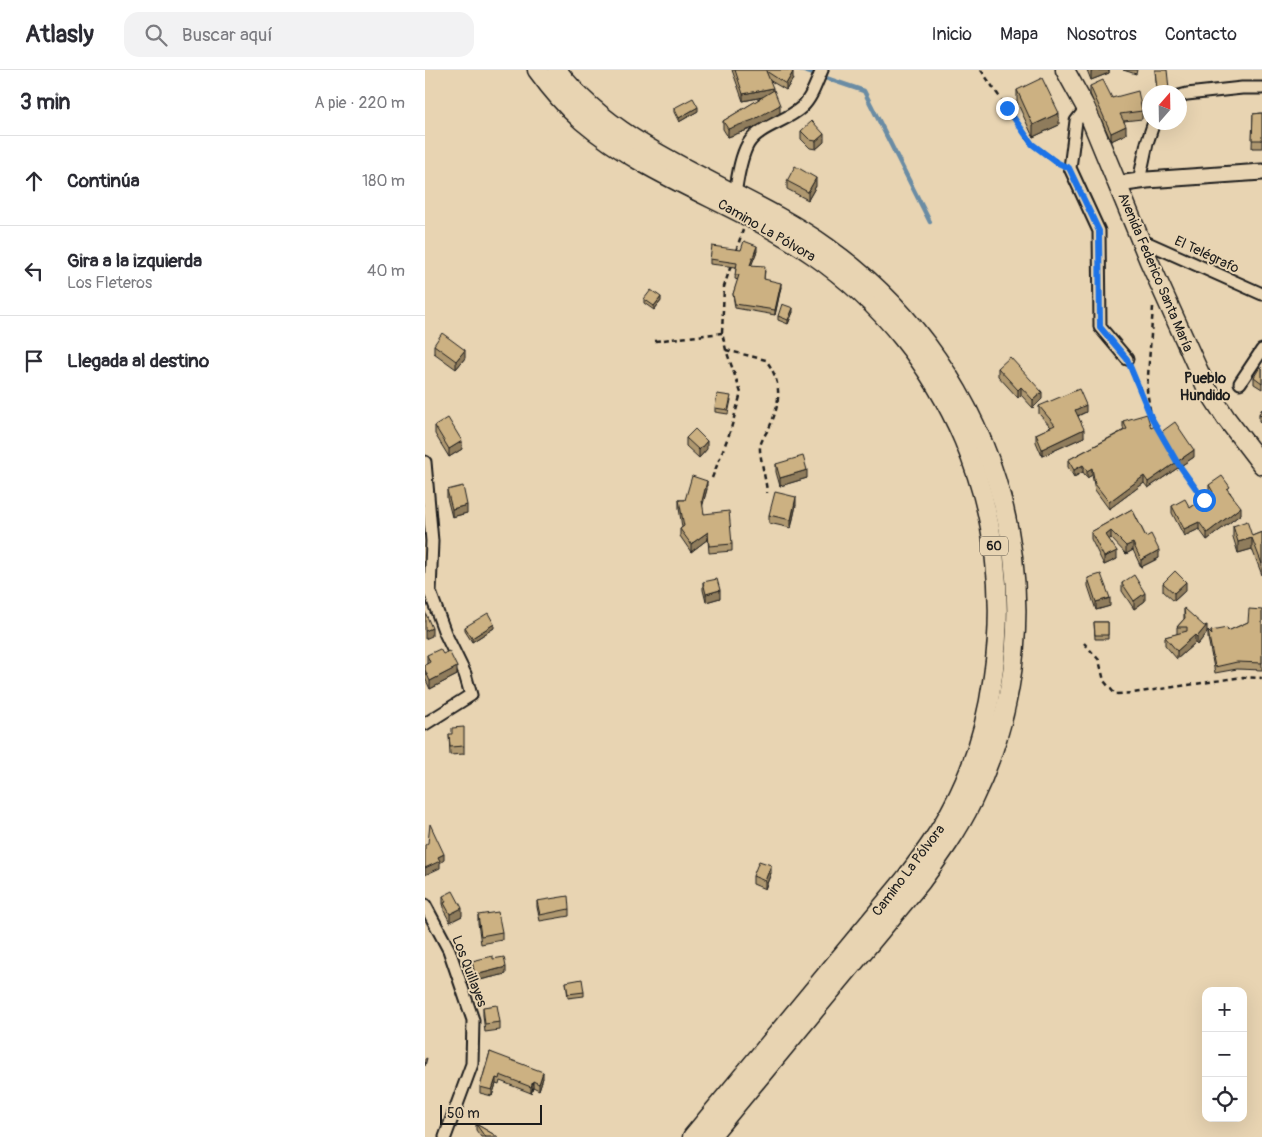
<!DOCTYPE html>
<html lang="es">
<meta charset="utf-8">
<style>
body{margin:0;font-family:Pangolin,sans-serif;background:#f2f2f3;color:#2b2b33}
.controls{position:absolute;right:15px;bottom:15px;display:grid;overflow:hidden;border-radius:10px;box-shadow:0 5px 20px #0002}
.controls button{width:45px;height:45px;display:grid;place-items:center;padding:0;border:0;border-bottom:1px solid #e1e1e2;background:#fff;color:#2b2b33;font:25px sans-serif}
.compass{position:absolute;left:717px;top:15px;width:45px;height:45px;border-radius:50%;background:#fff;box-shadow:0 5px 20px #0002;rotate:20deg}
.scale{position:absolute;left:15px;bottom:12px;width:102px;box-sizing:border-box;padding-left:5px;border:2px solid #1c1c1c;border-top:0;font-size:14px;line-height:18px;white-space:nowrap;color:#1c1c1c;-webkit-text-stroke:4px #e8d4b2;paint-order:stroke}
.stop{position:absolute;width:15px;height:15px;margin:-11px;border:4px solid #1a73e8;border-radius:50%;background:#fff}
.stop.end{background:#1a73e8;border-color:#fff;box-shadow:0 1px 5px #0008}
.list{margin:0;padding:0;list-style:none}
h2{display:flex;justify-content:space-between;align-items:center;height:65px;margin:0;padding:0 20px;font-size:21px}
h2 small{font-size:16px;font-weight:400;color:#7c7c81}
.list li{display:grid;grid-template-columns:32px 1fr auto;gap:15px;align-items:center;box-sizing:border-box;height:90px;padding:0 20px;border-top:1px solid #e1e1e2}
.list b{display:block;font-size:19px;white-space:nowrap}
.list p{margin:0;font-size:16px;white-space:nowrap;color:#7c7c81}
.list em{font-size:16px;font-style:normal;color:#7c7c81}
.icon{flex:none;width:28px;height:28px;fill:none;stroke:currentColor;stroke-width:2;stroke-linecap:round;stroke-linejoin:round}
.map{position:relative;flex:none;width:837px;height:1067px;overflow:hidden}
header{display:flex;align-items:center;gap:30px;box-sizing:border-box;height:70px;padding:0 25px;background:#fff;border-bottom:1px solid #e1e1e2}
header strong{font-size:24px}
nav{display:flex;gap:28px;margin-inline-start:auto;font-size:18px}
.search{width:350px;height:45px;background:#f2f2f3;display:flex;align-items:center;gap:12px;box-sizing:border-box;padding:0 18px;border-radius:15px;color:#7c7c81;font-size:19px}
main{display:flex}
aside{flex:1;background:#fff}
.map>svg:first-child{display:block}
.lines{fill:none;stroke-linecap:round;stroke-linejoin:round}
.stream{stroke:#6b8ca4;stroke-width:4.5}
.minor-casing{stroke:#1c1c1c;stroke-width:15}
.secondary-casing{stroke:#1c1c1c;stroke-width:19}
.primary-casing{stroke:#1c1c1c;stroke-width:21}
.trunk-casing{stroke:#1c1c1c;stroke-width:21}
.path{stroke:#1c1c1c;stroke-width:2.5;stroke-dasharray:5 4;stroke-linecap:butt}
.minor{stroke:#e8d4b2;stroke-width:11}
.secondary{stroke:#e8d4b2;stroke-width:15}
.primary{stroke:#e8d4b2;stroke-width:18}
.trunk{stroke:#e8d4b2;stroke-width:18}
.wall{fill:#af9870;stroke:#1c1c1c}
.shaded-wall{fill:#8f7c5b;stroke:#1c1c1c}
.building{fill:#ccb182;stroke:#1c1c1c}
.route{stroke:#1a73e8;stroke-width:6}
.labels{text-anchor:middle;stroke-width:4;stroke-linejoin:round;paint-order:stroke}
.shield{fill:#e8d4b2;stroke:#595349;stroke-width:1}
.shield-label{font-size:12px;font-weight:bold;fill:#1c1c1c}
.street-label{font-size:14px;fill:#1c1c1c;stroke:#e8d4b2}
.neighbourhood-label{font-size:15px;font-weight:bold;fill:#1c1c1c;stroke:#e8d4b2}
</style>
<header>
<strong>Atlasly</strong>
<div class="search"><svg class="icon" aria-label="search" viewBox="0 0 24 24"><circle cx="10" cy="10" r="6"/><path d="M15 15l6 6"/></svg>Buscar aquí</div>
<nav><a>Inicio</a><a>Mapa</a><a>Nosotros</a><a>Contacto</a></nav>
</header>
<main>
<aside>
<h2>3 min<small>A pie · 220 m</small></h2>
<ul class="list">
<li><svg class="icon" aria-label="ahead" viewBox="0 0 24 24"><path d="M12 20V5M6 11l6-6 6 6"/></svg><div><b>Continúa</b></div><em>180 m</em></li>
<li><svg class="icon" aria-label="left" viewBox="0 0 24 24"><path d="M17 20v-9H6M10 6l-5 5 5 5"/></svg><div><b>Gira a la izquierda</b><p>Los Fleteros</p></div><em>40 m</em></li>
<li><svg class="icon" aria-label="arrive" viewBox="0 0 24 24"><path d="M6 21V4h12l-3 4 3 4H6"/></svg><div><b>Llegada al destino</b></div></li>
</ul>
</aside>
<div class="map">
<svg width="837" height="1067" viewBox="0 0 837 1067">
<rect width="100%" height="100%" fill="#e8d4b2"/>
<filter id="ink" filterUnits="userSpaceOnUse"><feTurbulence type="fractalNoise" baseFrequency=".02" numOctaves="2"/><feDisplacementMap in="SourceGraphic" scale="10" xChannelSelector="R" yChannelSelector="G"/><feConvolveMatrix kernelMatrix="1 2 1 2 8 2 1 2 1" color-interpolation-filters="sRGB"/></filter>
<g filter="url(#ink)">
<g class="lines">
<path class="stream" d="M377 0 439 21 505 152"/>
<defs>
<g id="minor">
<path d="M754 26 762 24 817 18H837"/>
<path d="M661 38 651 51 645 98 674 161 675 257 702 289"/>
<path d="M714 111 722 73 729 52"/>
<path d="M310 123C313 108 315 88 323 74 334 56 361 52 377 37 387 28 391 13 397 0"/>
<path d="M716 170 837 224"/>
<path d="M815 313 837 280"/>
<path d="M0 392 7 471 5 522 20 563 40 604 46 625 0 654"/>
<path d="M0 835 24 880 48 950 47 994 20 1067"/>
</g>
<path id="secondary" d="M693 114 722 110 837 102"/>
<path id="primary" d="M640 0 661 38 724 191 781 317 801 348 837 395"/>
<g id="trunk">
<path d="M112 0C125 18 140 36 157 51 225 109 315 134 388 185 525 280 592 442 568 606 562 651 549 696 528 736 515 762 497 786 479 810L267 1067"/>
<path d="M132 0C197 86 316 116 402 177 578 302 643 536 547 732 533 761 515 786 496 812L285 1067"/>
</g>
</defs>
<use href="#minor" class="minor-casing"/>
<use href="#secondary" class="secondary-casing"/>
<use href="#primary" class="primary-casing"/>
<use href="#trunk" class="trunk-casing"/>
<g class="path">
<path d="M556 0 607 74 634 93"/>
<path d="M311 181 318 160"/>
<path d="M728 237 722 320 726 347 737 366"/>
<path d="M230 271 297 263"/>
<path d="M301 280 341 290C357 312 356 332 345 356 342 362 336 370 335 377 334 384 342 414 342 423"/>
<path d="M706 300 724 341"/>
<path d="M753 394 779 429"/>
<path d="M287 408 305 362 316 323 301 280 297 263 299 217 306 195"/>
<path d="M659 573 674 590 679 611 690 624 708 623 818 607 837 608"/>
</g>
<use href="#minor" class="minor"/>
<use href="#secondary" class="secondary"/>
<use href="#primary" class="primary"/>
<use href="#trunk" class="trunk"/>
</g>
<g class="wall">
<path d="M307 0H364L368 9 361 20 344 10 355 43 328 58 303 67 298 59V51L338 27 318 31Z"/>
<path d="M662 0H684V3L666 10Z"/>
<path d="M698 0H712L711 4Z"/>
<path d="M730 0 744 19V22H732Z"/>
<path d="M665 16 687 28 717 41V49L699 51 701 64 686 71 665 24Z"/>
<path d="M592 20 634 55 608 67 592 32Z"/>
<path d="M249 38 273 41 254 52 249 42Z"/>
<path d="M837 43V78H827L828 44Z"/>
<path d="M376 61 399 72 391 79 385 78 376 69Z"/>
<path d="M362 111 391 116 383 130 362 119Z"/>
<path d="M316 180 332 181 326 195 340 201 339 209 356 217 350 245 310 238 308 224 313 210 310 209 311 197 285 194V189Z"/>
<path d="M219 229 236 231 229 240 219 233Z"/>
<path d="M368 242 363 254 353 250V246Z"/>
<path d="M9 275 40 288 31 299 9 283Z"/>
<path d="M573 298 617 329 608 338 596 325 593 328 573 306Z"/>
<path d="M837 298V319L829 314V307Z"/>
<path d="M306 330 303 344 290 342V338Z"/>
<path d="M614 336 661 342 653 346 659 367 617 386 611 372V364L626 357 614 344Z"/>
<path d="M837 339V354L834 351V344Z"/>
<path d="M698 351 726 358 769 387 723 418 719 413 684 439 670 420 667 405 662 408 658 402 649 407 643 397V390L699 360 698 358Z"/>
<path d="M10 356 37 379 24 387 10 364Z"/>
<path d="M261 368 282 379 274 388 261 376Z"/>
<path d="M351 394 382 408 355 416 351 402Z"/>
<path d="M784 415 805 422 816 444 782 470 774 459 759 466 747 443V436L765 438 785 424 784 422Z"/>
<path d="M282 419 277 436 279 444 307 474V481L284 483 283 469 266 482 255 466V459L257 457 254 438V430H260Z"/>
<path d="M22 420 42 443 27 447 22 428Z"/>
<path d="M371 435 366 458 344 453V445Z"/>
<path d="M707 439 721 467 734 488 716 497 708 480 701 484 686 468 684 470 692 489 679 495 666 469V462Z"/>
<path d="M808 456 827 466 837 462V505L827 479 813 483 808 467Z"/>
<path d="M663 508 685 536 671 540 663 516Z"/>
<path d="M278 512 295 528 281 532 278 520Z"/>
<path d="M697 513 720 531 709 539 697 521Z"/>
<path d="M738 513 761 520 749 531 738 521Z"/>
<path d="M759 538 782 563 772 575 770 573 752 589 740 575V567L752 564V557L759 549Z"/>
<path d="M837 540V600L812 599 790 603 783 568V561L786 565V561H803L823 552Z"/>
<path d="M669 552H683V569H670Z"/>
<path d="M40 557 69 558 47 572 40 561Z"/>
<path d="M2 585 32 605 5 619 0 608V595L2 594Z"/>
<path d="M24 664 39 676V684L25 685Z"/>
<path d="M346 803 340 819 328 814V806Z"/>
<path d="M18 826 37 846 25 852 19 841V837L18 834Z"/>
<path d="M112 831 144 839V846L115 851 112 837Z"/>
<path d="M53 845 77 862V870L56 874 53 853Z"/>
<path d="M68 889 81 904 50 911 47 897V891Z"/>
<path d="M141 912 159 922V926L143 928Z"/>
<path d="M58 937 75 952V960L60 962 58 945Z"/>
<path d="M65 982 118 1008 114 1020 108 1017 106 1023 75 1011 74 1015 71 1014 67 1026 55 1023V1017Z"/>
<path d="M51 1054 73 1067H56L51 1060Z"/>
</g>
<g class="shaded-wall">
<path d="M671 0H684V3L666 10V2Z"/>
<path d="M368 2V9L361 20V14Z"/>
<path d="M348 18V25L318 31V24Z"/>
<path d="M355 35V43L328 58 303 67V59Z"/>
<path d="M273 37V41L254 52V48Z"/>
<path d="M634 43V55L608 67V55Z"/>
<path d="M701 56V64L686 71V63Z"/>
<path d="M399 64V72L391 79V71Z"/>
<path d="M391 108V116L383 130V122Z"/>
<path d="M332 176V181L325 199V195Z"/>
<path d="M356 213V217L350 245V240Z"/>
<path d="M236 227V231L229 240V236Z"/>
<path d="M368 238V242L363 254V250Z"/>
<path d="M40 280V288L31 299V291Z"/>
<path d="M596 317V325L593 328V320Z"/>
<path d="M617 322V329L608 338V330Z"/>
<path d="M661 335V342L650 347V340Z"/>
<path d="M659 359V367L617 386V379Z"/>
<path d="M37 371V379L24 387V379Z"/>
<path d="M282 371V379L274 388V380Z"/>
<path d="M769 380V387L723 418V412Z"/>
<path d="M658 395V402L649 407V400Z"/>
<path d="M667 398V405L662 408V401Z"/>
<path d="M382 400V408L355 416V408Z"/>
<path d="M719 406V413L684 439V432Z"/>
<path d="M282 411V419L277 438V431Z"/>
<path d="M371 427V435L366 458V450Z"/>
<path d="M42 435V443L27 447V439Z"/>
<path d="M816 437V444L782 470V463Z"/>
<path d="M774 452V459L759 466V459Z"/>
<path d="M686 461V468L681 472V465Z"/>
<path d="M283 462V469L266 482V474Z"/>
<path d="M827 468V479L813 483V472Z"/>
<path d="M708 473V480L701 484V476Z"/>
<path d="M734 480V488L716 497V490Z"/>
<path d="M692 481V489L679 495V487Z"/>
<path d="M761 512V520L749 531V523Z"/>
<path d="M295 520V528L281 532V524Z"/>
<path d="M720 523V531L709 539V531Z"/>
<path d="M685 528V536L671 540V532Z"/>
<path d="M69 554V558L47 572V568Z"/>
<path d="M782 555V563L772 575V567Z"/>
<path d="M7 558V566L0 569V561Z"/>
<path d="M770 565V573L752 589V581Z"/>
<path d="M32 597V605L5 619V611Z"/>
<path d="M19 784V790L15 793V798L0 805V798L13 787Z"/>
<path d="M346 795V803L340 819V811Z"/>
<path d="M37 838V846L25 852V844Z"/>
<path d="M81 897V904L50 911V905Z"/>
<path d="M118 1002V1008L114 1020V1014Z"/>
<path d="M71 1008V1014L67 1026V1020Z"/>
<path d="M108 1011V1017L106 1023V1017Z"/>
</g>
<g class="building">
<path d="M310 0H364L368 2 361 14 341 1 348 18 318 24Z"/>
<path d="M730 0H742L744 19 732 20Z"/>
<path d="M617 8 634 43 608 55 592 20Z"/>
<path d="M678 10 687 28 713 21 717 41 695 44 701 56 686 63 665 16Z"/>
<path d="M349 20 355 35 328 50 303 59 298 51Z"/>
<path d="M268 28 273 37 254 48 249 38Z"/>
<path d="M837 43V70H827L828 44Z"/>
<path d="M387 51 399 64 391 71 385 70 376 61Z"/>
<path d="M370 96 391 108 383 122 362 111Z"/>
<path d="M319 171 332 176 325 195 340 196 339 209 356 213 350 240 310 234 308 224 314 205H310L312 193 285 189 287 176 316 180Z"/>
<path d="M226 220 236 227 229 236 219 229Z"/>
<path d="M357 234 368 238 363 250 353 246Z"/>
<path d="M17 263 40 280 31 291 9 275Z"/>
<path d="M585 287 617 322 608 330 596 317 593 320 573 298Z"/>
<path d="M835 297 837 298V313L829 307Z"/>
<path d="M654 319 661 335 650 340 659 359 617 379 611 364 630 355 614 336Z"/>
<path d="M292 324 306 326 303 340 290 338Z"/>
<path d="M837 339V347L834 344Z"/>
<path d="M722 344 726 358 730 356 735 363 750 352 769 380 723 412 719 406 684 432 670 414 667 398 662 401 658 395 649 400 643 390 702 359 698 351Z"/>
<path d="M23 348 37 371 24 379 10 356Z"/>
<path d="M270 359 282 371 274 380 261 368Z"/>
<path d="M378 386 382 400 355 408 351 394Z"/>
<path d="M267 406 282 411 277 431 279 444 304 441 307 474 284 476 283 462 266 474 255 459 259 456 254 430H260Z"/>
<path d="M797 406 805 417 802 419 816 437 782 463 774 452 759 459 747 436 760 429 765 438 788 422 784 415Z"/>
<path d="M38 416 42 435 27 439 22 420Z"/>
<path d="M350 422 371 427 366 450 344 445Z"/>
<path d="M707 439 721 467 726 464 734 480 716 490 708 473 701 476 686 461 681 465 692 481 679 487 666 462Z"/>
<path d="M822 451 827 466 837 462V494L827 468 813 472 808 456Z"/>
<path d="M750 501 761 512 749 523 738 513Z"/>
<path d="M676 504 685 528 671 532 663 508Z"/>
<path d="M709 505 720 523 709 531 697 513Z"/>
<path d="M292 509 295 520 281 524 278 512Z"/>
<path d="M759 538 779 556 782 555 772 567 770 565 752 581 740 567 762 561V557H752L760 548Z"/>
<path d="M824 539 837 540V593L812 592 790 597 783 561 787 565 786 561 802 558 803 561 823 552Z"/>
<path d="M0 542 7 558 0 561Z"/>
<path d="M63 543 69 554 47 568 40 557Z"/>
<path d="M669 552H683V565H670Z"/>
<path d="M15 579 18 584 24 581 32 597 5 611 0 600V595L5 592 2 585Z"/>
<path d="M39 657V676L25 677 24 664H27V658Z"/>
<path d="M5 754 19 784 13 787 15 791 0 798V775L3 773Z"/>
<path d="M334 791 346 795 340 811 328 806Z"/>
<path d="M28 821 37 838 25 844 19 833 21 832 18 826Z"/>
<path d="M143 826 144 839 115 845 112 831Z"/>
<path d="M73 842 77 862 56 866 53 845Z"/>
<path d="M68 886V889L79 887 81 897 50 905 47 891Z"/>
<path d="M157 909 159 922 143 924 141 912Z"/>
<path d="M72 935 75 952 60 954 58 937Z"/>
<path d="M65 982 118 1002 114 1014 108 1011 106 1017 75 1005 74 1009 71 1008 67 1020 55 1017Z"/>
<path d="M2 988 0 996V989Z"/>
<path d="M51 1054 73 1067H60Z"/>
</g>
</g>
<g class="lines" filter="url(#ink)">
<path class="route" d="M582 38 607 74 631 92 644 98 674 161 675 257 702 289 726 347 752 392 779 430"/>
</g>
<g class="labels">
<rect class="shield" x="555" y="466.5" width="28" height="19" rx="4"/>
<g class="shield-label">
<text x="569" y="480">60</text>
</g>
<g class="street-label">
<text transform="translate(342 160) rotate(30)" y="5">Camino La Pólvora</text>
<text transform="translate(782 184) rotate(25)" y="5">El Telégrafo</text>
<text transform="translate(731 202) rotate(67)" y="5">Avenida Federico Santa María</text>
<text transform="translate(483 800) rotate(-53)" y="5">Camino La Pólvora</text>
<text transform="translate(45 901) rotate(69)" y="5">Los Quillayes</text>
</g>
<g class="neighbourhood-label">
<text x="780" y="313">Pueblo<tspan x="780" dy="17">Hundido</tspan></text>
</g>
</g>
</svg>
<div class="controls">
<button>+</button>
<button>−</button>
<button><svg class="icon" aria-label="locate" viewBox="0 0 24 24"><circle cx="12" cy="12" r="6"/><path d="M12 2v4M12 18v4M2 12h4M18 12h4"/></svg></button>
</div>
<svg class="compass" viewBox="-18 -18 36 36"><path d="M0-13l5 13h-10z" fill="#e53935"/><path d="M0 13l5-13h-10z" fill="#7c7c81"/></svg>
<div class="scale">50 m</div>
<div class="stop" style="left:779px;top:430px"></div>
<div class="stop end" style="left:582px;top:38px"></div>
</div>
</main>
